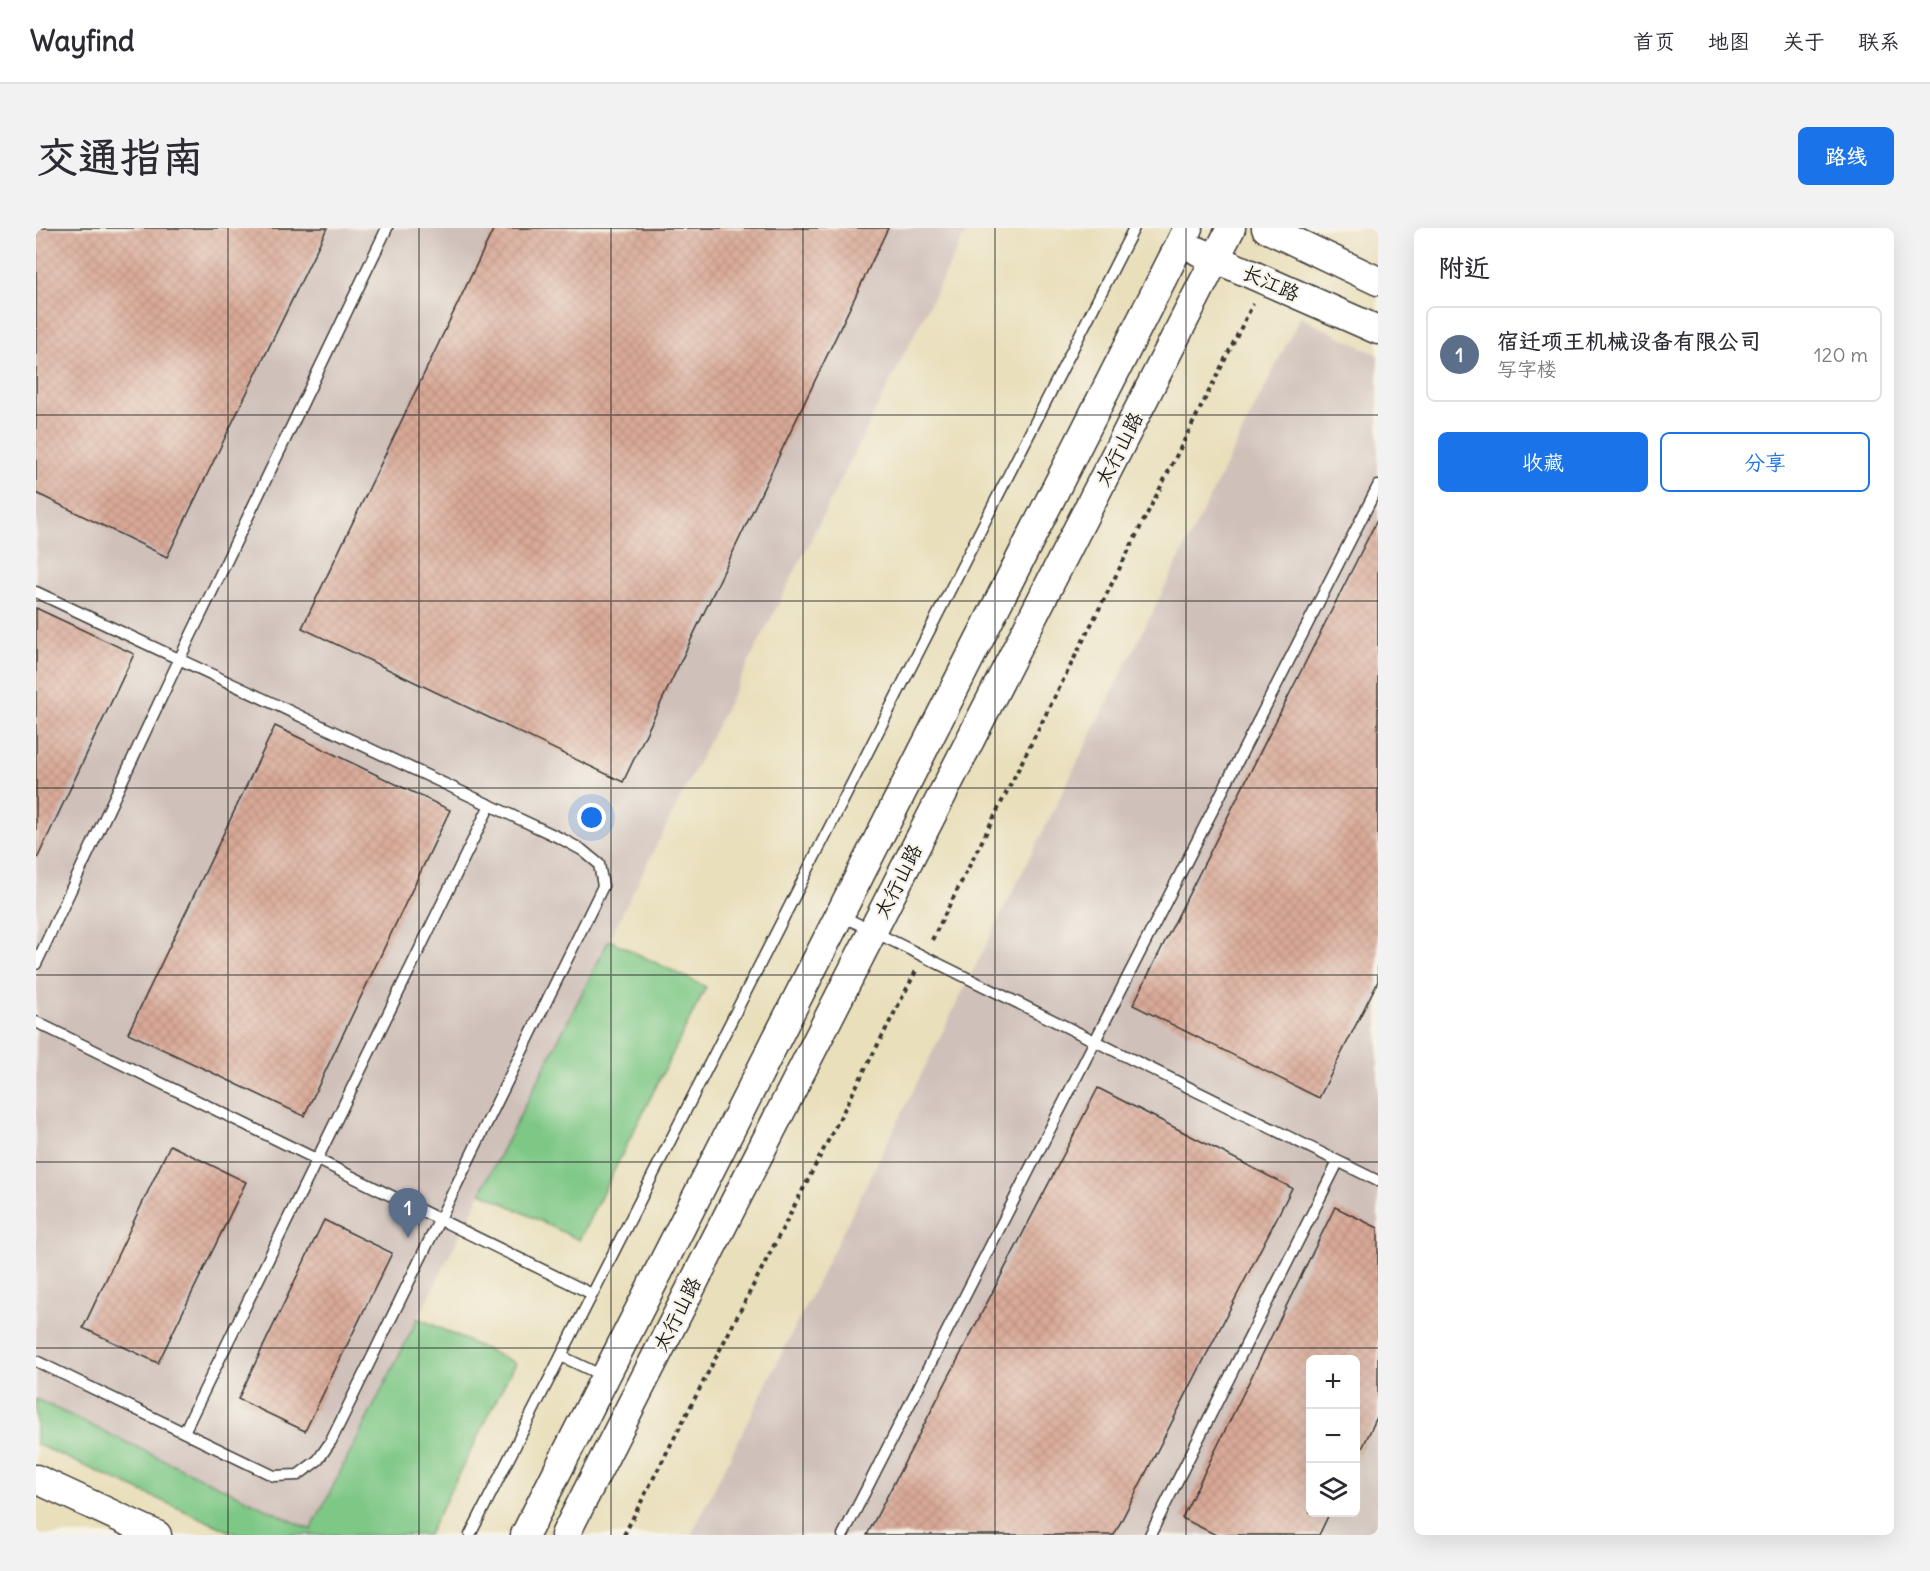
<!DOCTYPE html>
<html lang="zh">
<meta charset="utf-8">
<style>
body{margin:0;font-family:Delius,"LXGW WenKai TC",sans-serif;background:#f2f2f3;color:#2b2b33}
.controls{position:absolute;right:18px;bottom:18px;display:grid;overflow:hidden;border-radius:9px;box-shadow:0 6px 24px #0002}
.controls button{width:54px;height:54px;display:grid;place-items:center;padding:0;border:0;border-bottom:2px solid #e1e1e2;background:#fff;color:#2b2b33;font:30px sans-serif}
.you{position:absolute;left:556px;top:590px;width:21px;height:21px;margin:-15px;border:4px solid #fff;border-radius:50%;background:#1a73e8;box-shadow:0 0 0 9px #1a73e833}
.badge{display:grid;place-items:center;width:39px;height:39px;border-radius:50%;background:#1a73e8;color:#fff;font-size:20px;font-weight:700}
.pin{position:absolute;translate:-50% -50px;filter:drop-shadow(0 2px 3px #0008)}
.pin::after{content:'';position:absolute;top:32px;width:21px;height:18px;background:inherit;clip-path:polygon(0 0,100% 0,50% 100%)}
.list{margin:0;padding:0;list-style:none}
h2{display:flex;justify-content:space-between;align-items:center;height:78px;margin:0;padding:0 24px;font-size:26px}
h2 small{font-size:20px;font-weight:400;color:#7c7c81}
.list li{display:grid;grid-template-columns:39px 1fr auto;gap:18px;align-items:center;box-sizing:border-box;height:96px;margin:0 12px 12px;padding:0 12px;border:2px solid #e1e1e2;border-radius:9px}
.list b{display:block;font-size:22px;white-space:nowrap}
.list p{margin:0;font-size:20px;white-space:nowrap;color:#7c7c81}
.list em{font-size:20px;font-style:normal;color:#7c7c81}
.actions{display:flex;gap:12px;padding:18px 24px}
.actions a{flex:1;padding:14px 0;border:2px solid #1a73e8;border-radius:9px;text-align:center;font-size:21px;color:#1a73e8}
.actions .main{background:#1a73e8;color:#fff}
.icon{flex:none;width:33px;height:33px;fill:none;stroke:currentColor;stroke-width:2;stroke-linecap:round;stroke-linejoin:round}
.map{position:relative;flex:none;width:1342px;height:1307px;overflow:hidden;border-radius:9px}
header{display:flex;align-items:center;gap:36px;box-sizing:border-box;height:84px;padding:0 30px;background:#fff;border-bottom:2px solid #e1e1e2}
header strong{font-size:28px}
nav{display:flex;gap:33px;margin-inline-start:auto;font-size:21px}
.intro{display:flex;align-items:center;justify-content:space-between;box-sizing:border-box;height:144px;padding:0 36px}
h1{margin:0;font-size:42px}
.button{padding:15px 27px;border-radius:9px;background:#1a73e8;color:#fff;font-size:21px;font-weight:700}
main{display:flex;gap:36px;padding:0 36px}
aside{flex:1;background:#fff;border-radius:9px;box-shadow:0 6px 24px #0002}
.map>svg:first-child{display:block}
.industrial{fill:#cfc0ba;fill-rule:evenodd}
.grass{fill:#7ec886;stroke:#4d7251;stroke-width:1.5}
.building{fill:url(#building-cross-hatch)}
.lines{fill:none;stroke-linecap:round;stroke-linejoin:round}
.service-casing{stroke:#3b3934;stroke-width:13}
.tertiary-casing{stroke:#3b3934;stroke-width:31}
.path{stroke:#3b3934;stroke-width:4;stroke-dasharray:4.5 4.5;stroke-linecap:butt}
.service{stroke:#fff;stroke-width:10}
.tertiary{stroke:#fff;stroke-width:28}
.grid{fill:none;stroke:#1c1c1c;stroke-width:1.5;stroke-opacity:0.55}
.labels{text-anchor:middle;stroke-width:4.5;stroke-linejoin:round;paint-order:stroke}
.street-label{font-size:20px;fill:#1c1c1c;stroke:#f7f3e8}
</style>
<header>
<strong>Wayfind</strong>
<nav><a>首页</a><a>地图</a><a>关于</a><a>联系</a></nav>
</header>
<div class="intro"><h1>交通指南</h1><a class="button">路线</a></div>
<main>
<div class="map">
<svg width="1342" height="1307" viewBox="0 0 1342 1307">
<defs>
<pattern id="building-cross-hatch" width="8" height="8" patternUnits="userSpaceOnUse" patternTransform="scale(1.5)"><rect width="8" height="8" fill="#d9a997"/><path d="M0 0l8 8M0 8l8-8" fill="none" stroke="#ba9182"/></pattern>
</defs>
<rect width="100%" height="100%" fill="#f7f3e8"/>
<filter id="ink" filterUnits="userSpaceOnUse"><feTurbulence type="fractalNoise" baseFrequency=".0167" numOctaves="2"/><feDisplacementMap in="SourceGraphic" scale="12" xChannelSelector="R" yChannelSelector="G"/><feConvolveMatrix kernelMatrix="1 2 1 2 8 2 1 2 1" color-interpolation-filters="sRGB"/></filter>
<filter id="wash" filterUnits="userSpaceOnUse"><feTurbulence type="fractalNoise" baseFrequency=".008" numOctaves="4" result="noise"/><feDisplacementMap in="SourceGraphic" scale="24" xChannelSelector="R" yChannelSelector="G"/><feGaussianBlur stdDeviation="1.35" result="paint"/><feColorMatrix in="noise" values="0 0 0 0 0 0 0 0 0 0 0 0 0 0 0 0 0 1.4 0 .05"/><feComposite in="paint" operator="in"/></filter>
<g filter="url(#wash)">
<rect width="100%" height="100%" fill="#e9dfbb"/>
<g class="industrial">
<path d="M0 0H932L275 1302 0 1171Z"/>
<path d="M1264 89 1342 127V1307H655ZM1274 1132H1320V1284H1274Z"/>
</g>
<g class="grass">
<path d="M573 712 670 759 543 1012 445 964Z"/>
<path d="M382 1090 479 1135 392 1307H202L0 1216V1171L275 1302Z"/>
</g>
<g id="blocks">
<g class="building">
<path d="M0 0H291L131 329 0 265Z"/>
<path d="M458 0H852L587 554 266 400Z"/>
<path d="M1342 290V753L1283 870 1097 777Z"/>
<path d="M0 380 98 426 0 633Z"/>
<path d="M239 498 414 582 268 888 92 805Z"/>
<path d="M1062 860 1256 960 1078 1307H831Z"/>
<path d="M134 917 210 954 122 1135 47 1100Z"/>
<path d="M1299 979 1342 1000V1187L1320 1233V1132H1274V1284H1294L1283 1307H1180L1146 1290Z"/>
<path d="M288 992 356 1025 269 1203 202 1171Z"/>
</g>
</g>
</g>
<g filter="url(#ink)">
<use href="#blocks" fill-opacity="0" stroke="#3b3934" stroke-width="1.5"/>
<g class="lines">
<defs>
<g id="service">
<path d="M0 364 526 611 546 622 563 636 567 658 295 1213 282 1232 262 1247 238 1248 0 1133"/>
<path d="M804 687 1342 953"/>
<path d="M0 736 143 432 351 0"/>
<path d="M0 794 556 1066"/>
<path d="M525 1128 569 1149"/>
<path d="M148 1204 454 577"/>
<path d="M434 1307 1098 0"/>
<path d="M807 1307 1342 258"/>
<path d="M1114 1307 1302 934"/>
</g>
<g id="tertiary">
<path d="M1230 0 1342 53"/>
<path d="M1162 23 1342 102"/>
<path d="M0 1251 121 1307"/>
<path d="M489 1307 1152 0"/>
<path d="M529 1307 1195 0"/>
</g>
</defs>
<use href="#service" class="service-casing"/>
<use href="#tertiary" class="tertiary-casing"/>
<g class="path">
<path d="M896 712 1217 76"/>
<path d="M588 1307 880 743"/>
</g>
<use href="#service" class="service"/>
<use href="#tertiary" class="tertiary"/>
</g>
</g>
<path class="grid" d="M192 0V1307M383 0V1307M575 0V1307M767 0V1307M959 0V1307M1150 0V1307M0 187H1342M0 373H1342M0 560H1342M0 747H1342M0 934H1342M0 1120H1342"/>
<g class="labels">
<g class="street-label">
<text transform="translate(1235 55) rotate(24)" y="7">长江路</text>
<text transform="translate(1083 221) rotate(-63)" y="7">太行山路</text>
<text transform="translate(862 653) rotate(-63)" y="7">太行山路</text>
<text transform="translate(641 1086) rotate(-63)" y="7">太行山路</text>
</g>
</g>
</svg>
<div class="controls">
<button>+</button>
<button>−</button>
<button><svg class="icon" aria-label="layers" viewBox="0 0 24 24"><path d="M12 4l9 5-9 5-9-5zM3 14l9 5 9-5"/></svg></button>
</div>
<div class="you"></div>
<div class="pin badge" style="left:372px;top:1010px;background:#5c6f8a">1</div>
</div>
<aside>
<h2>附近<small></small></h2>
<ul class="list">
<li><span class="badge" style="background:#5c6f8a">1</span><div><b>宿迁项王机械设备有限公司</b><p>写字楼</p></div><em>120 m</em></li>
</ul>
<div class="actions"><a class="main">收藏</a><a>分享</a></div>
</aside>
</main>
